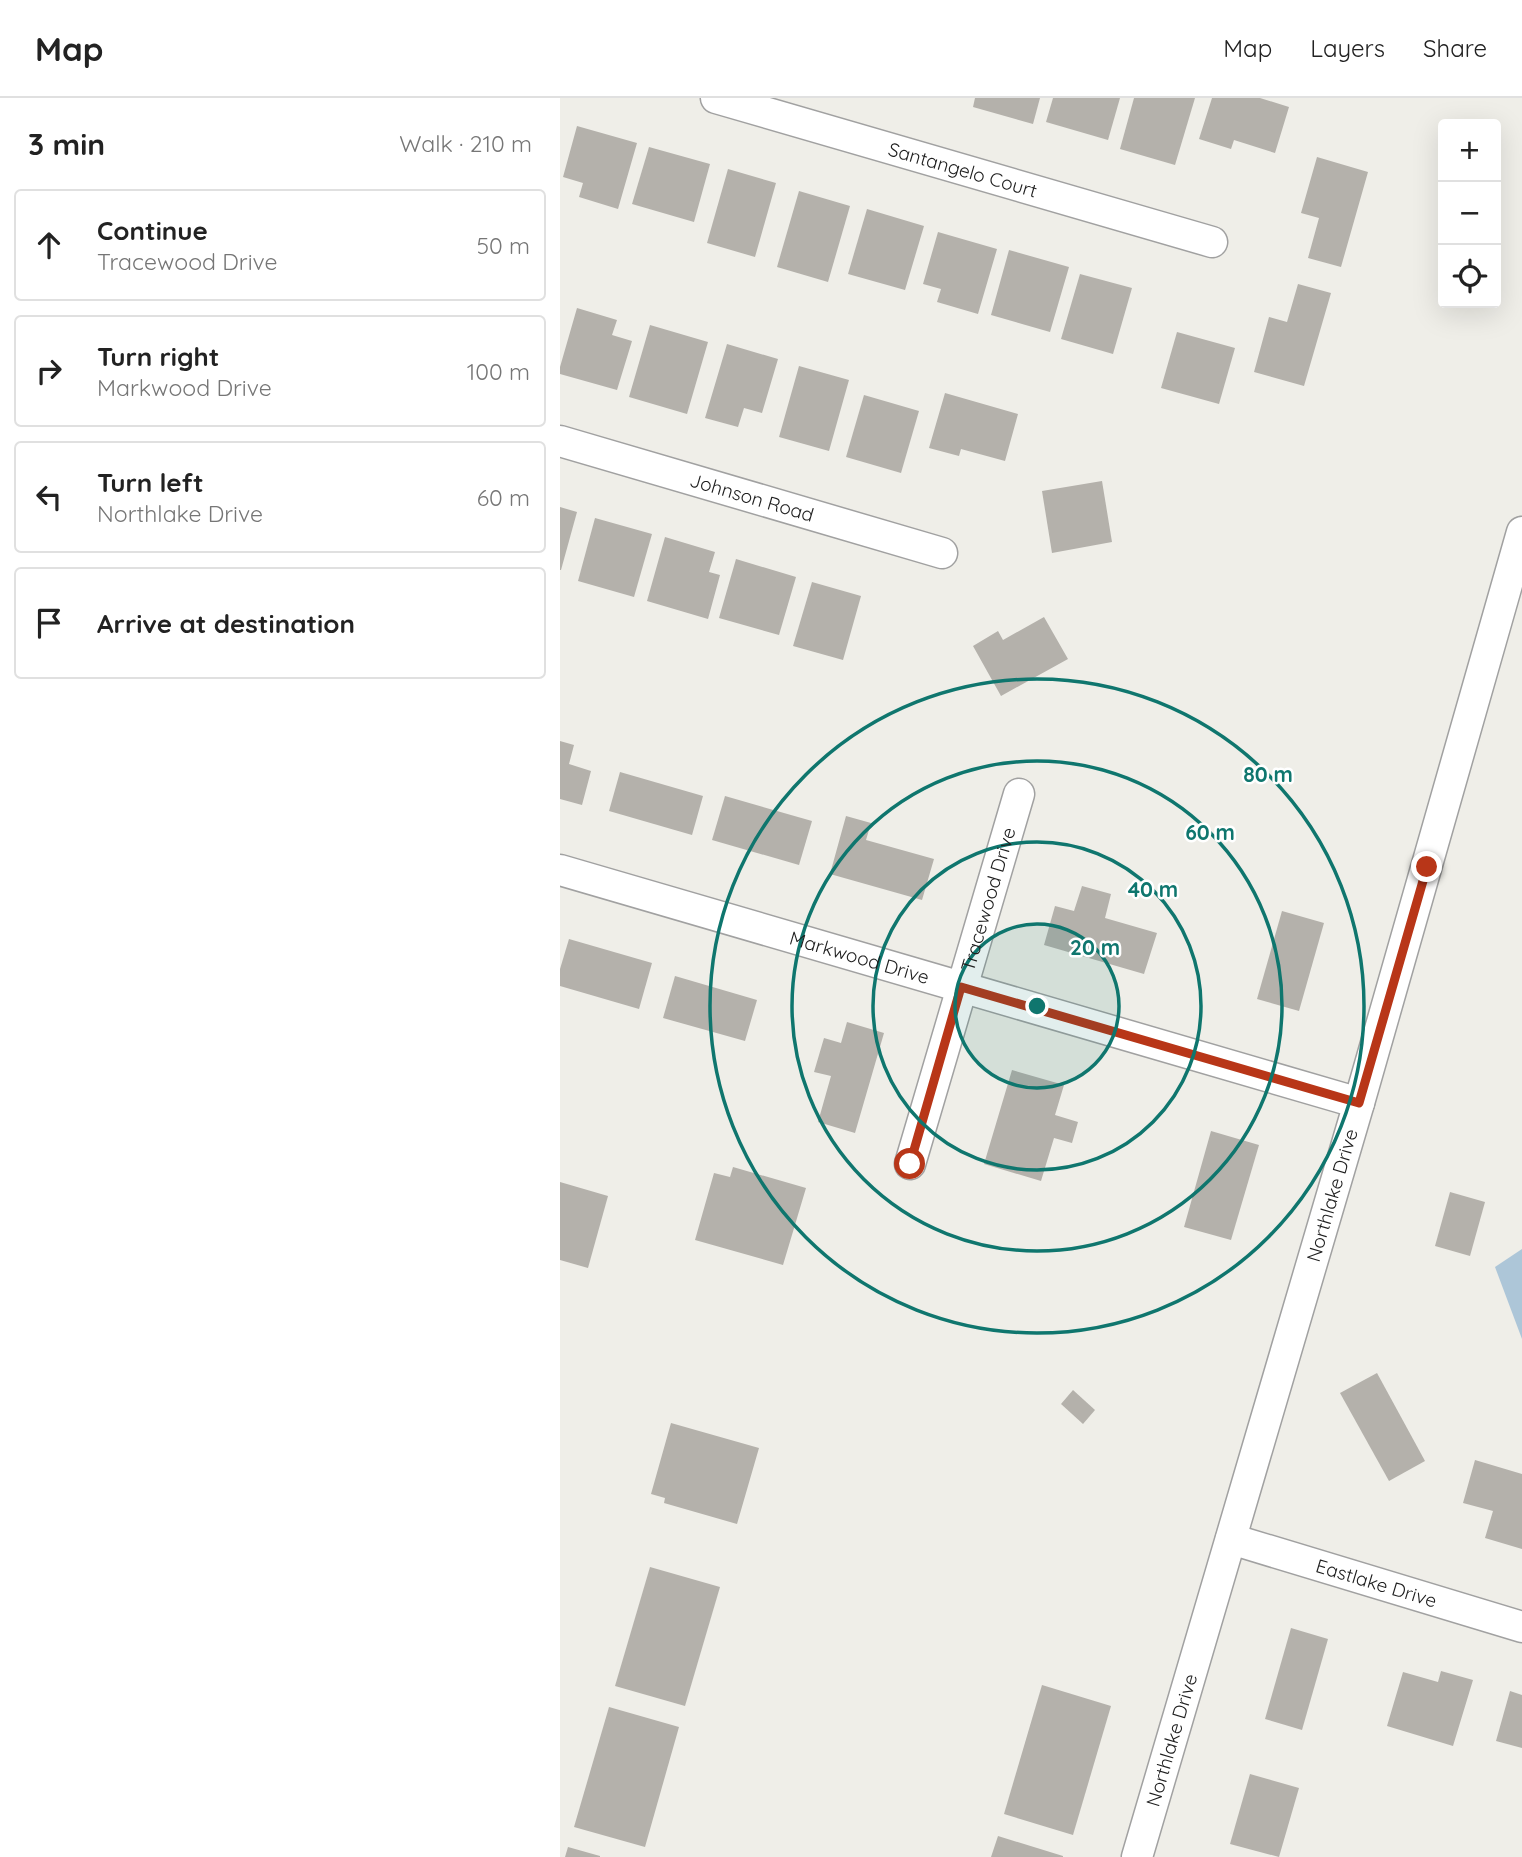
<!DOCTYPE html>
<meta charset="utf-8">
<style>
body{margin:0;font-family:Quicksand,sans-serif;background:#f6f6f6;color:#222}
.controls{position:absolute;right:21px;top:21px;display:grid;overflow:hidden;border-radius:7px;box-shadow:0 7px 28px #0002}
.controls button{width:63px;height:63px;display:grid;place-items:center;padding:0;border:0;border-bottom:2px solid #e0e0e0;background:#fff;color:#222;font:35px sans-serif}
.stop{position:absolute;width:21px;height:21px;margin:-16px;border:5px solid #b83618;border-radius:50%;background:#fff}
.stop.end{background:#b83618;border-color:#fff;box-shadow:0 2px 7px #0008}
.list{margin:0;padding:0;list-style:none}
h2{display:flex;justify-content:space-between;align-items:center;height:91px;margin:0;padding:0 28px;font-size:30px}
h2 small{font-size:23px;font-weight:400;color:#767676}
.list li{display:grid;grid-template-columns:46px 1fr auto;gap:21px;align-items:center;box-sizing:border-box;height:112px;margin:0 14px 14px;padding:0 14px;border:2px solid #e0e0e0;border-radius:7px}
.list b{display:block;font-size:26px;white-space:nowrap}
.list p{margin:0;font-size:23px;white-space:nowrap;color:#767676}
.list em{font-size:23px;font-style:normal;color:#767676}
.icon{flex:none;width:38px;height:38px;fill:none;stroke:currentColor;stroke-width:2;stroke-linecap:round;stroke-linejoin:round}
.map{position:relative;flex:none;width:962px;height:1759px;overflow:hidden}
header{display:flex;align-items:center;gap:42px;box-sizing:border-box;height:98px;padding:0 35px;background:#fff;border-bottom:2px solid #e0e0e0}
header strong{font-size:33px}
nav{display:flex;gap:38px;margin-inline-start:auto;font-size:24px}
main{display:flex}
aside{flex:1;background:#fff}
.map>svg:first-child{display:block}
.water{fill:#adc6d8}
.building{fill:#b4b1ab}
.lines{fill:none;stroke-linecap:round;stroke-linejoin:round}
.street-casing{stroke:#a1a1a1;stroke-width:33}
.street{stroke:#fff;stroke-width:30}
.route{stroke:#b83618;stroke-width:9}
.ring{fill:none;stroke:#0f766e;stroke-width:3.5}
.labels{text-anchor:middle;stroke-width:5;stroke-linejoin:round;paint-order:stroke}
.street-label{font-size:19px;fill:#202020;stroke:#fff}
.centre{fill:#0f766e;stroke:#fff;stroke-width:3.5}
.ring-label{font-size:21px;text-anchor:middle;font-weight:bold;fill:#0f766e;stroke:#fff;stroke-width:5;stroke-linejoin:round;paint-order:stroke}
</style>
<header>
<strong>Map</strong>
<nav><a>Map</a><a>Layers</a><a>Share</a></nav>
</header>
<main>
<aside>
<h2>3 min<small>Walk · 210 m</small></h2>
<ul class="list">
<li><svg class="icon" aria-label="ahead" viewBox="0 0 24 24"><path d="M12 20V5M6 11l6-6 6 6"/></svg><div><b>Continue</b><p>Tracewood Drive</p></div><em>50 m</em></li>
<li><svg class="icon" aria-label="right" viewBox="0 0 24 24"><path d="M7 20v-9h11M14 6l5 5-5 5"/></svg><div><b>Turn right</b><p>Markwood Drive</p></div><em>100 m</em></li>
<li><svg class="icon" aria-label="left" viewBox="0 0 24 24"><path d="M17 20v-9H6M10 6l-5 5 5 5"/></svg><div><b>Turn left</b><p>Northlake Drive</p></div><em>60 m</em></li>
<li><svg class="icon" aria-label="arrive" viewBox="0 0 24 24"><path d="M6 21V4h12l-3 4 3 4H6"/></svg><div><b>Arrive at destination</b></div></li>
</ul>
</aside>
<div class="map">
<svg width="962" height="1759" viewBox="0 0 962 1759">
<rect width="100%" height="100%" fill="#efeee8"/>
<path class="water" d="M962 1151V1241L935 1169Z"/>
<g class="building">
<path d="M415 0H480L473 26 413 9Z"/>
<path d="M493 0H560L548 42 486 24Z"/>
<path d="M574 0H635L615 67 560 51Z"/>
<path d="M652 0H700L729 9 715 55 674 42 671 51 639 41Z"/>
<path d="M17 28 77 45 58 111 19 99 23 85 3 79Z"/>
<path d="M89 49 150 66 134 124 72 106Z"/>
<path d="M757 59 808 74 781 169 748 160 759 120 741 115Z"/>
<path d="M168 71 216 85 195 159 147 145Z"/>
<path d="M239 93 290 108 268 184 217 169Z"/>
<path d="M307 111 364 128 345 192 288 176Z"/>
<path d="M378 134 437 151 418 216 377 204 381 191 363 186Z"/>
<path d="M449 152 509 169 490 234 431 217Z"/>
<path d="M520 176 572 190 553 256 501 241Z"/>
<path d="M738 186 771 195 744 288 694 274 709 219 727 224Z"/>
<path d="M17 210 57 222 52 237 72 243 57 292 0 276V269Z"/>
<path d="M90 227 148 244 127 316 69 299Z"/>
<path d="M617 234 675 250 659 306 601 290Z"/>
<path d="M167 246 218 261 202 315 184 310 178 329 145 320Z"/>
<path d="M239 268 289 282 269 353 219 339Z"/>
<path d="M385 295 458 316 445 363 401 351 399 358 369 350Z"/>
<path d="M304 297 359 313 341 375 286 359Z"/>
<path d="M542 383 552 444 492 455 482 393Z"/>
<path d="M0 409 17 414 1 472H0Z"/>
<path d="M35 420 92 436 74 499 18 483Z"/>
<path d="M105 439 155 454 149 474 160 477 148 521 87 503Z"/>
<path d="M176 461 236 479 219 537 159 520Z"/>
<path d="M252 484 301 498 283 562 233 548Z"/>
<path d="M484 519 508 561 441 598 413 548 438 533 443 542Z"/>
<path d="M0 643 14 647 9 666 31 673 22 707 0 701Z"/>
<path d="M60 674 143 698 132 737 49 713Z"/>
<path d="M165 698 252 723 239 767 152 742Z"/>
<path d="M286 718 311 725 306 742 374 761 362 802 270 776Z"/>
<path d="M522 788 551 796 545 820 597 835 584 876 484 847 495 808 514 813Z"/>
<path d="M722 813 764 825 739 913 697 901Z"/>
<path d="M9 841 92 865 79 911 0 888V871Z"/>
<path d="M115 878 197 902 185 943 103 920Z"/>
<path d="M287 924 324 935 295 1035 258 1024 271 978 254 974 264 940 281 945Z"/>
<path d="M452 972 504 987 495 1017 518 1024 512 1045 494 1040 481 1083 424 1066Z"/>
<path d="M651 1033 699 1047 671 1142 624 1129Z"/>
<path d="M173 1069 246 1090 223 1167 135 1142 154 1075 170 1079Z"/>
<path d="M0 1084 48 1098 28 1170 0 1162Z"/>
<path d="M890 1094 925 1104 910 1158 875 1148Z"/>
<path d="M817 1275 865 1363 829 1383 780 1295Z"/>
<path d="M513 1292 535 1312 523 1326 501 1306Z"/>
<path d="M111 1325 199 1350 177 1426 104 1405 105 1400 91 1396Z"/>
<path d="M915 1362 962 1376V1451L925 1440 933 1413 903 1405Z"/>
<path d="M90 1469 160 1489 125 1608 55 1588Z"/>
<path d="M731 1530 768 1541 742 1632 705 1621Z"/>
<path d="M881 1573 913 1582 893 1648 827 1628 843 1574 878 1584Z"/>
<path d="M482 1587 551 1608 513 1737 444 1716Z"/>
<path d="M950 1593 962 1597V1650L936 1643Z"/>
<path d="M49 1609 119 1629 85 1749 14 1729Z"/>
<path d="M690 1676 739 1690 719 1759 670 1746Z"/>
<path d="M438 1738 503 1758V1759H431Z"/>
<path d="M8 1749 40 1758V1759H5Z"/>
</g>
<g class="lines">
<defs>
<g id="street">
<path id="s1" d="M156 0 652 144"/>
<path id="s2" d="M0 343 382 455"/>
<path id="s3" d="M0 772 799 1005"/>
<path id="s4" d="M350 1066 459 696"/>
<path id="s5" d="M671 1441 962 1529"/>
<path id="s6" d="M577 1759 799 1005 962 434"/>
</g>
</defs>
<use href="#street" class="street-casing"/>
<use href="#street" class="street"/>
</g>
<g class="lines">
<path class="route" d="M350 1066 401 889 799 1005 867 769"/>
</g>
<circle cx="477" cy="908" r="82" fill="#0f766e" fill-opacity=".12"/>
<g class="ring">
<circle cx="477" cy="908" r="82"/>
<circle cx="477" cy="908" r="164"/>
<circle cx="477" cy="908" r="245"/>
<circle cx="477" cy="908" r="327"/>
</g>
<g class="labels">
<g class="street-label">
<text dy="7" stroke="none"><textPath href="#s1" startOffset="257">Santangelo Court</textPath></text>
<text dy="7" stroke="none"><textPath href="#s2" startOffset="200">Johnson Road</textPath></text>
<text dy="7" stroke="none"><textPath href="#s4" startOffset="276">Tracewood Drive</textPath></text>
<text dy="7" stroke="none"><textPath href="#s3" startOffset="312">Markwood Drive</textPath></text>
<text dy="7" stroke="none"><textPath href="#s6" startOffset="690">Northlake Drive</textPath></text>
<text dy="7" stroke="none"><textPath href="#s5" startOffset="152">Eastlake Drive</textPath></text>
<text dy="7" stroke="none"><textPath href="#s6" startOffset="122">Northlake Drive</textPath></text>
</g>
</g>
<circle cx="477" cy="908" r="10" class="centre"/>
<g class="ring-label">
<text x="708" y="684">80 m</text>
<text x="650" y="742">60 m</text>
<text x="593" y="799">40 m</text>
<text x="535" y="857">20 m</text>
</g>
</svg>
<div class="controls">
<button>+</button>
<button>−</button>
<button><svg class="icon" aria-label="locate" viewBox="0 0 24 24"><circle cx="12" cy="12" r="6"/><path d="M12 2v4M12 18v4M2 12h4M18 12h4"/></svg></button>
</div>
<div class="stop" style="left:350px;top:1066px"></div>
<div class="stop end" style="left:867px;top:769px"></div>
</div>
</main>
